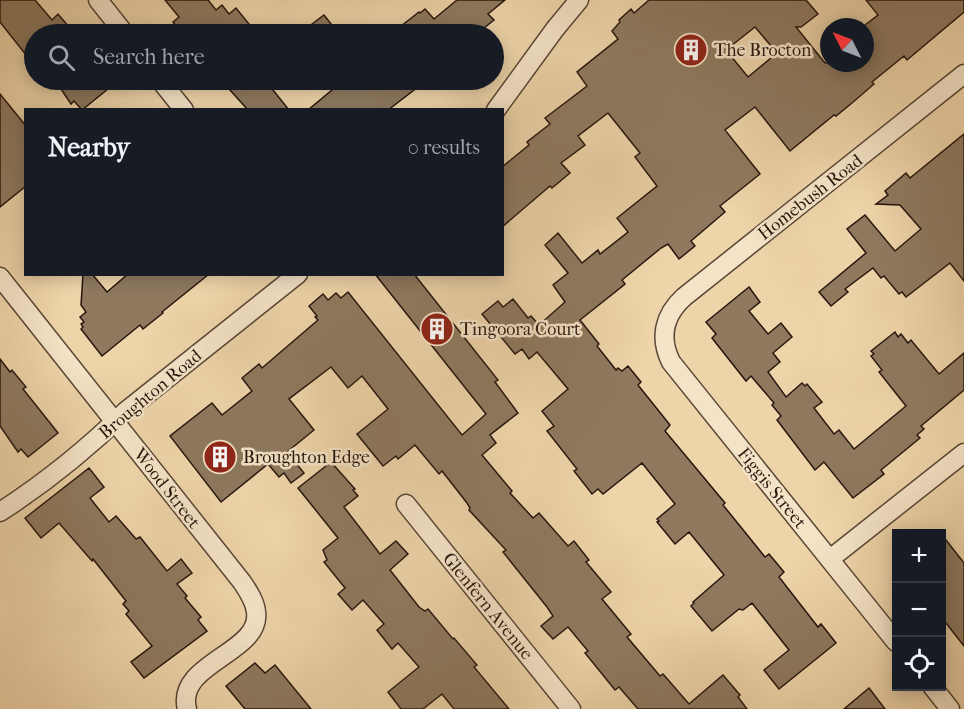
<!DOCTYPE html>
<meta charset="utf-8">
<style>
body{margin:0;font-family:"IM FELL French Canon",serif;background:#20242c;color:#f1f3f6}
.controls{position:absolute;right:18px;bottom:18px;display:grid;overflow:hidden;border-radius:0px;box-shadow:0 3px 15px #0003}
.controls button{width:54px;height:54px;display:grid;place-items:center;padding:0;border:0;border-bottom:2px solid #363941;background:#171b24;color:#f1f3f6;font:30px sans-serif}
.compass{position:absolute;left:820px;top:18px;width:54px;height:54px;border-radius:50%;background:#171b24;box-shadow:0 3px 15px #0003;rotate:312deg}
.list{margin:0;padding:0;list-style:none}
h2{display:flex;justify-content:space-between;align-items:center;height:78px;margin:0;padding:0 24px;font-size:26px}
h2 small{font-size:20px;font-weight:400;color:#9ea1a6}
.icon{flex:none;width:33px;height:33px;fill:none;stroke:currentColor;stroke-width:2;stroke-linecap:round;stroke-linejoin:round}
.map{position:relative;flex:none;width:964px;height:709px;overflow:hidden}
.search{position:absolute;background:#171b24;box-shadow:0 3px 15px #0003;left:24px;top:24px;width:480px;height:66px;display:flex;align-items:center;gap:15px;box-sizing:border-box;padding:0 21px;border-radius:33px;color:#9ea1a6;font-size:22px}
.panel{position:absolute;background:#171b24;box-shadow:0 3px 15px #0003;left:24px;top:108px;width:480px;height:168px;border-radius:0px}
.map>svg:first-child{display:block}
.building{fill:#8e795f;stroke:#27160e;stroke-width:1.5;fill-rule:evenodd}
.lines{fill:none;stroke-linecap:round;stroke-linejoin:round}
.street-casing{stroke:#594635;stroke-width:21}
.street{stroke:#f4e3c7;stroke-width:18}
.labels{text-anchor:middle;stroke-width:5;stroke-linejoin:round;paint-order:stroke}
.poi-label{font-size:18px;fill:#27160e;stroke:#f4e3c7;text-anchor:start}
.street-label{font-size:18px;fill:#27160e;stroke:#f4e3c7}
</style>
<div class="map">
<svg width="964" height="709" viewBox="0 0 964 709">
<rect width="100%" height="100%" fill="#eed4a9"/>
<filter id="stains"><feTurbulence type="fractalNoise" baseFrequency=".00333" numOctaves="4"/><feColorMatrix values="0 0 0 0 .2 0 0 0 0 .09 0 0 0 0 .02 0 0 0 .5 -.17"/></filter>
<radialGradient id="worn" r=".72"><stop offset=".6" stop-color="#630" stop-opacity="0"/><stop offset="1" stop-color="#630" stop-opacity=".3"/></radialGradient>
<g class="building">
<path d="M0 0H35L52 20 58 14 75 34H34V65L0 22Z"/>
<path d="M165 0H208L216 10 222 5 229 14 236 8 257 34H183L173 22 179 17Z"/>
<path d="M457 0H505L488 14 494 20 479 32 472 26 461 34H391L419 12 420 13 425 9 434 19Z"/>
<path d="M649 0H806L818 14 801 27H796L825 63H865V25L878 15 866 0H964V12L907 60 904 56 872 82 874 84 852 103 836 116 834 115 790 151 755 107 725 130 760 174 720 206 725 212 691 241 695 246 679 259 668 244 661 248 622 280 625 284 580 320 599 344 597 346 616 370 618 368 622 371 628 366 641 382 638 385 670 425 665 431 725 503 723 505 765 557 769 554 784 572 779 577 818 627 821 624 836 643 779 689 764 670 789 650 752 603 743 610 739 609 712 631 691 606 694 603 693 602 724 575 689 532 675 544 657 522 659 521 657 519 675 504 642 463 603 494 598 489 592 494 574 471 577 469 547 431 554 426 542 411 568 389 537 352 529 359 522 349 515 354 482 314 498 301 503 307 513 299 528 318 531 316 539 325 565 302 553 285 568 273 545 245 558 233 582 263 598 250 600 254 628 232 617 218 657 186 635 157 640 153 608 113 578 136 585 145 561 163 570 173 552 188 550 186 502 227V167L529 145 527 142 550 124 545 118 587 86 577 72 618 39 612 31 620 22 619 20 631 9 634 13ZM755 27 777 53 748 77 726 50Z"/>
<path d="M324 15 339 34H299Z"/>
<path d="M55 80H119L82 110 74 101 71 104Z"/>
<path d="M221 80H265L289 110H248Z"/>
<path d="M344 80H427L388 110H308Z"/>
<path d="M0 94 26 126V186L0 207Z"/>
<path d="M964 134V281L950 263 906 297 902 292 899 294 884 276 881 278 873 268 845 289 848 292 831 306 819 292 866 253 847 229 865 215 895 251 921 229 900 205 876 204 888 195 885 191 906 173 910 178Z"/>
<path d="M83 274H92L107 292 128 274H209L162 312 163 313 143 329 140 325 102 356 81 329 83 327 81 324 84 322 80 317 86 312 81 305Z"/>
<path d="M375 274H414L498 380 495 382 518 413 490 435 496 443 482 455 512 491 510 493 533 518 539 513 568 546 574 541 589 560 586 562 611 592 602 599 631 634 627 637 660 676 663 674 689 704 723 675 740 695 738 697 747 709H638L619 687 615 690 585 653 588 651 568 627 553 639 541 626 553 616 547 607 503 552 506 550 469 510 470 508 467 503 442 471 439 474 415 445 398 459 396 456 383 466 357 434 388 409 362 376 348 388 331 367 289 399 314 430 287 452 304 473 291 483 284 473 279 477 268 464 221 502 170 436 212 403 222 415 252 391 242 378 259 364 262 368 318 320 315 317 317 316 309 306 323 294 328 300 336 293 341 298 348 292 462 435 486 414Z"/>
<path d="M749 287 760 302 749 311 768 334 781 323 792 337 773 353 780 362 768 372 786 397 802 383 805 386 807 384 822 402 814 408 834 434 839 430 854 449 906 406 879 372 882 370 871 356 874 354 871 351 895 332 898 337 901 334 908 343 911 340 939 374 964 353V390L921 426 924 429 917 435 920 438 881 470 884 474 853 498 824 462 815 470 777 420 781 416 772 405 774 403 751 376 746 381 712 338 716 334 706 322Z"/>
<path d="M0 359 10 372 12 370 26 387 23 389 58 433 28 457 21 449 18 452 0 426Z"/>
<path d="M331 462 355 489 353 490 358 496 344 507 380 554 396 541 408 554 390 570 419 607 425 611 428 609 453 639 454 638 477 665 474 667 509 709H454L442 694 423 709H401L388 692 419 667 398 643 392 649 377 630 384 624 363 600 352 610 338 594 345 588 324 562 327 560 323 550 338 538 298 488Z"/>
<path d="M89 468 104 487 90 498 109 522 116 516 136 539 140 537 167 571 181 559 192 573 177 584 187 596 185 598 201 617 198 620 207 631 144 678 131 662 152 646 126 614 129 611 123 604 126 601 93 559 92 561 59 523 41 538 25 518Z"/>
<path d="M942 535 964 563V646L942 618Z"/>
<path d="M255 663 265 673 275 665 311 709H245L226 686Z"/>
<path d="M869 688 885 709H844Z"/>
</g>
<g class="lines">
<defs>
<g id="street">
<path d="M98 0 125 34"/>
<path d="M160 80 184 110"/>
<path d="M496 110 555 29 579 0"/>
<path d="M0 277 242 582C248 591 255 601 256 612 262 653 175 663 187 709"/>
<path d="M406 504 571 709"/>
<path d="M0 512C45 483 88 448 126 411L298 274"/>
<path d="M830 559 964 453"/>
<path d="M896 642 671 362C659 338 664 315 684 297L964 74"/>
<path d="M932 686 950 709"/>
</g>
</defs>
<use href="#street" class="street-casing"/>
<use href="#street" class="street"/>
</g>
<defs>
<symbol id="building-disc" viewBox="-11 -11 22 22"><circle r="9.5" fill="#8f2418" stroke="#f4e3c7"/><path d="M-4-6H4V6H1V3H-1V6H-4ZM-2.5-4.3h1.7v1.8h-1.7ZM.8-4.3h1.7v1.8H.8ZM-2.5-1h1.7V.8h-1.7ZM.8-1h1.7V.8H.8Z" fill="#fff"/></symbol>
</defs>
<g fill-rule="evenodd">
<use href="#building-disc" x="672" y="31" width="38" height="38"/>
<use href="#building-disc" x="418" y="310" width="38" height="38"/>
<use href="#building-disc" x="201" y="438" width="38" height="38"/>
</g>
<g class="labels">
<g class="poi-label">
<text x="714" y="56">The Brocton</text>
<text x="460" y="335">Tingoora Court</text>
<text x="243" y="463">Broughton Edge</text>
</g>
<g class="street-label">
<text transform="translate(810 197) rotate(-38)" y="6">Homebush Road</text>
<text transform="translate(150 394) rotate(-40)" y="6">Broughton Road</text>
<text transform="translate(167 488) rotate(52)" y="6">Wood Street</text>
<text transform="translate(772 488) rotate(51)" y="6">Figgis Street</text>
<text transform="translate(488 606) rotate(51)" y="6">Glenfern Avenue</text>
</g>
</g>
<rect width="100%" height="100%" filter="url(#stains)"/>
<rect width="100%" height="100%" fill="url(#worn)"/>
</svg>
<div class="controls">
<button>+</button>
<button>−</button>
<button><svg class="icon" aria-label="locate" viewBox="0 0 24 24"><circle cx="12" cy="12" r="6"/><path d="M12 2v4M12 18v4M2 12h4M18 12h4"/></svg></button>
</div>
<svg class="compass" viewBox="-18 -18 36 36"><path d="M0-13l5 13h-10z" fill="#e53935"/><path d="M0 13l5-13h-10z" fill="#9ea1a6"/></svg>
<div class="search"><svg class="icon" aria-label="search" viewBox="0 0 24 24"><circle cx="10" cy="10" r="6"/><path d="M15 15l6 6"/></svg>Search here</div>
<section class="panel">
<h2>Nearby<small>0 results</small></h2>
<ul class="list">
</ul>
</section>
</div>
